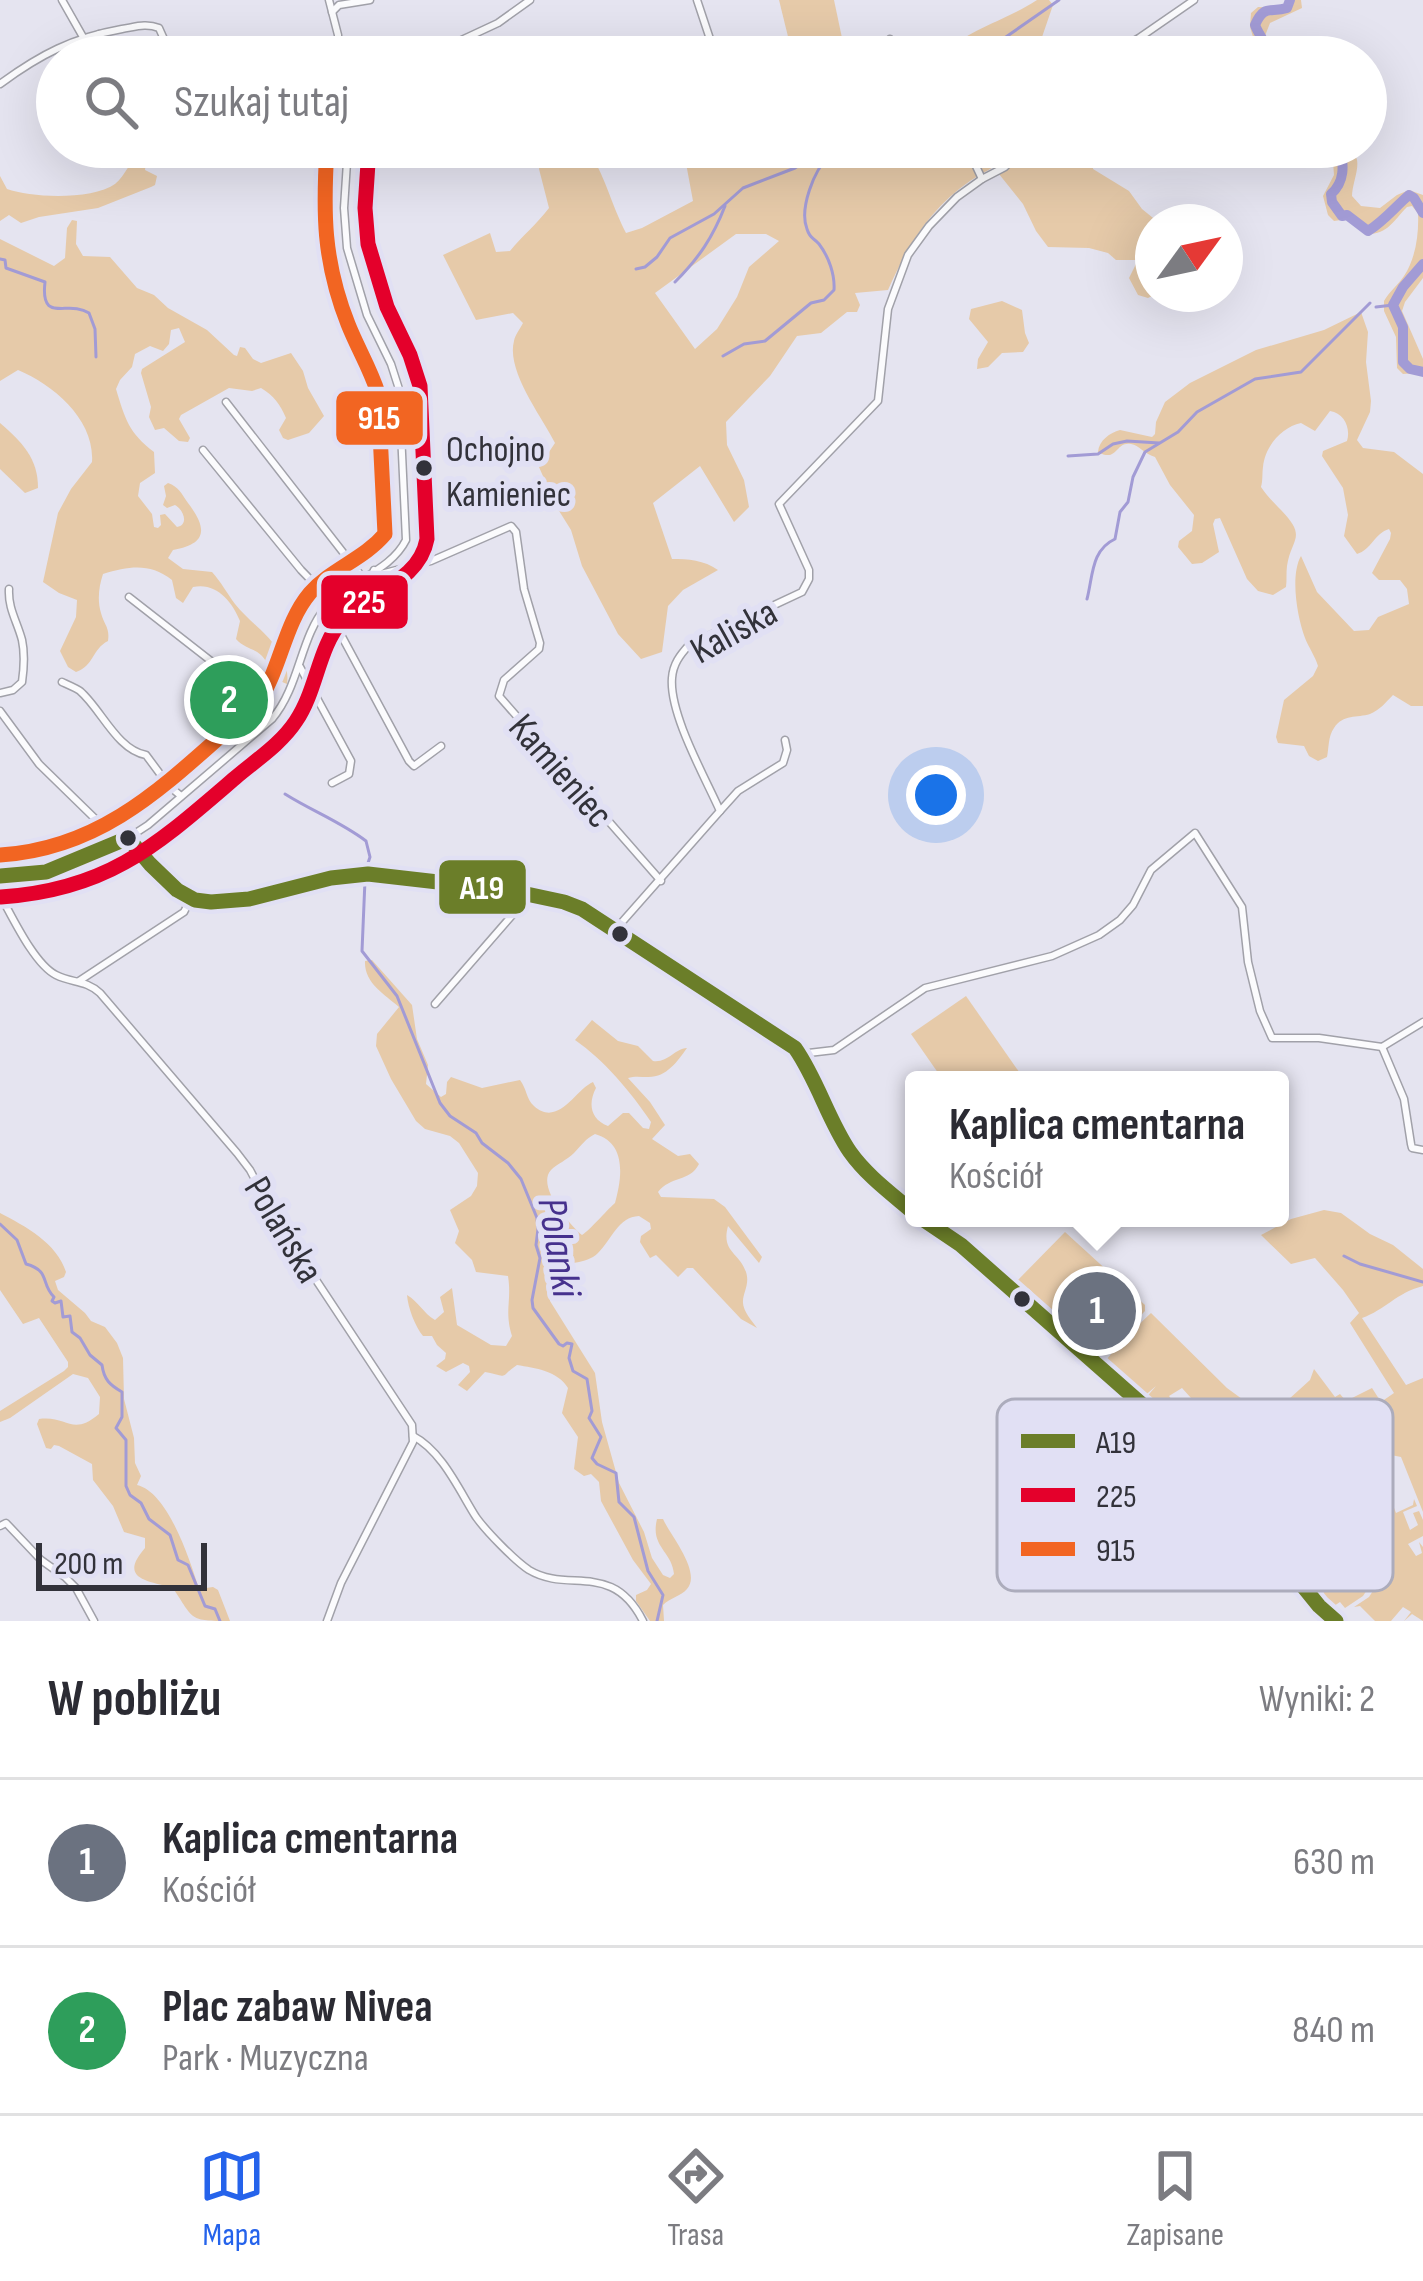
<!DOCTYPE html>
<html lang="pl">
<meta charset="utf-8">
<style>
body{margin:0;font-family:"Sofia Sans Condensed",sans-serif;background:#f2f2f3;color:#2b2b33}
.compass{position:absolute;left:1135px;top:204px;width:108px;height:108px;border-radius:50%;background:#fff;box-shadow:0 12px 48px #0002;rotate:57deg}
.scale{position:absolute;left:36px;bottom:30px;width:171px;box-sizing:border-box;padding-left:12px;border:6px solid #32323a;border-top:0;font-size:33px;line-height:42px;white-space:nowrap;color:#32323a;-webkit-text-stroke:9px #e1e0f4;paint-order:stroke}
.you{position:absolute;left:936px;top:795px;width:42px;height:42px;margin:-30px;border:9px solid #fff;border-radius:50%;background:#1a73e8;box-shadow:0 0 0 18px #1a73e833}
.badge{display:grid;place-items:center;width:78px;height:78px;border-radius:50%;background:#2563eb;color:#fff;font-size:39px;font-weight:700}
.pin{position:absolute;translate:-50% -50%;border:6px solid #fff;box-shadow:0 3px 12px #0006}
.popup{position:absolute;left:905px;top:1071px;width:384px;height:156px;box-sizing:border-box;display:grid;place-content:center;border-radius:12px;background:#fff;filter:drop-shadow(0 3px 9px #0005);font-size:39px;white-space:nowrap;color:#7c7c81}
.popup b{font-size:45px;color:#2b2b33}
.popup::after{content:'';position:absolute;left:50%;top:100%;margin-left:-24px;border:24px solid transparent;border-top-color:#fff}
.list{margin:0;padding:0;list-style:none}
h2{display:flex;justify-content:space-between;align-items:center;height:156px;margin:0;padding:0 48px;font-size:51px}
h2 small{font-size:39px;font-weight:400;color:#7c7c81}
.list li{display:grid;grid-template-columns:78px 1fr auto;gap:36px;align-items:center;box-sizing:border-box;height:168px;padding:0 48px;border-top:3px solid #e1e1e2}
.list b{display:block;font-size:45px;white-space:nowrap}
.list p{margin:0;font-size:39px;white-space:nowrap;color:#7c7c81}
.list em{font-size:39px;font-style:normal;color:#7c7c81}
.icon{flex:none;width:66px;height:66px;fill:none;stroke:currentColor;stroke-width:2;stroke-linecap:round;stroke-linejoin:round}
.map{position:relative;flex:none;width:1423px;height:1621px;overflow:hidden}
.search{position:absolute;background:#fff;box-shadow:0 12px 48px #0002;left:36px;right:36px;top:36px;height:132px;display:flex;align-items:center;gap:30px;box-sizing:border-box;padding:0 42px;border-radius:66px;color:#7c7c81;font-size:45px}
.sheet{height:492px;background:#fff}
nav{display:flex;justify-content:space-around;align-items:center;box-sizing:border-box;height:168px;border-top:3px solid #e1e1e2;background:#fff;font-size:33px;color:#7c7c81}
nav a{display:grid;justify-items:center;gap:6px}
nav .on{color:#2563eb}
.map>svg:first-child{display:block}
.green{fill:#e6caa9;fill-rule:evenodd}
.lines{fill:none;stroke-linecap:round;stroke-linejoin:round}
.stream{stroke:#a29bd5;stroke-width:3}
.river{stroke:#a29bd5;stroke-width:10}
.street-casing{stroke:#a1a1a9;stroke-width:9}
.secondary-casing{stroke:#a1a1a9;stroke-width:12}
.street{stroke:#fbfbfd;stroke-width:6}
.secondary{stroke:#f0edea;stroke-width:9}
.bus-1-casing{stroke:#e1e0f4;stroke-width:24}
.bus-2-casing{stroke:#e1e0f4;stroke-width:24}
.bus-3-casing{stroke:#e1e0f4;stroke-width:24}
.bus-1{stroke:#6b7e29;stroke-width:15}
.bus-2{stroke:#e4002b;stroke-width:15}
.bus-3{stroke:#f26522;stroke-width:15}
.bus-dot{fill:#32323a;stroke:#e1e0f4;stroke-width:4.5}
.labels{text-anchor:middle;stroke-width:12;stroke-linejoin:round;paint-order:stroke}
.bus-label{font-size:36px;fill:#32323a;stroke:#e1e0f4;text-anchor:start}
.street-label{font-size:39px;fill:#32323a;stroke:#e1e0f4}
.water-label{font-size:42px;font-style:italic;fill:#46318d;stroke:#e1e0f4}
.key{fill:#e1e0f4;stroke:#acacbc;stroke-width:3}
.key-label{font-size:33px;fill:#32323a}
.line-badge{stroke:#e1e0f4;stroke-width:4.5}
.badge-label{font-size:33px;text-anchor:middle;font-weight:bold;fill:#fff}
</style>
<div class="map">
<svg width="1423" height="1621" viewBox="0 0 1423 1621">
<rect width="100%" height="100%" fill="#e5e4f0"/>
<g class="green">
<path d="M779 0H834L846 57H793Z"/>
<path d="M1037 0H1049L1053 5 1041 40 1042 57H939C967 29 1005 21 1037 0Z"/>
<path d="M1286 0H1301L1302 8 1270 23 1265 36 1273 46 1274 57H1259L1250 27 1251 13 1258 7 1284 8Z"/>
<path d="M551 147H586C605 174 611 204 626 233L642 228 693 201 683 147H1017C1004 163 987 170 970 181 930 208 907 247 888 290L855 293 860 305 857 312H847L821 333 797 336 770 376 726 422 727 445 744 480 749 507 734 522 700 466 653 503 672 559C688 559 704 560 718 570L683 590 668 606 662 652 641 659 618 634 582 566 571 530 556 506 539 467 555 443C542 417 506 371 514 341 515 335 520 329 523 323L513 313 476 320 443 255 490 233 496 252 510 251C522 236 537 224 549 208L539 169 541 155ZM736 234H766L779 241 749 267 737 297 717 329 695 349 655 293Z"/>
<path d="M1027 147H1109L1093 164V169L1129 191 1142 209 1158 222H1153V257L1148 260 1153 266V294H1156L1148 298 1138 295 1129 278 1138 260H1116L1108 253 1089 248 1048 247 1036 231 1023 204 999 174Z"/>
<path d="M1332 147H1350C1352 151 1356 155 1357 160 1359 170 1352 185 1352 196L1361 206 1380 208 1397 195 1409 190 1423 195V278L1405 302 1402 311 1423 359V375L1417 373 1403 374 1397 368 1396 337 1384 311V301C1389 292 1398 285 1404 276 1416 258 1419 233 1418 213L1412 206 1407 207C1393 221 1388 235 1365 234L1355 218 1334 221 1328 215 1323 196 1334 175Z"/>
<path d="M141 155 146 162 145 170 157 176 155 185 151 187 98 208 39 217 21 223 9 215 0 221V176L7 189C32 198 92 200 115 184 126 175 128 162 141 155Z"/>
<path d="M72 220 77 221 76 244 83 256 110 257 137 288 154 295 168 308 207 330 234 355 237 356 240 347 245 348 253 359 261 363 291 353 303 371 308 388 324 416 309 433 288 440 283 438 279 430 286 418C280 404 274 396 261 388L252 391 229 388 181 415 179 419 190 438 188 442 179 441 164 428 155 430 149 417 151 407 141 373 142 369 185 342 179 328 171 330 169 344 163 351 150 346 135 354 132 367 120 380 116 389C125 419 129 433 154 452L155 473 140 483 138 496 152 514 154 527 158 528 161 525 160 515 165 514 177 527C189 525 184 510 175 505L167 508 163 505 166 496 164 486 168 483C179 487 181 493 188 503 207 528 208 544 173 550L168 558 183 569 212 572C221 582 227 593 235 604 254 628 292 648 287 684 270 678 272 666 261 655 253 648 244 648 236 639L240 621C232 601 216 582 193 587L183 603 176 598 172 580C150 563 130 566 103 574 99 586 97 600 101 613 104 625 110 627 108 641 92 649 94 666 76 672L68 667 60 651 76 617 77 600 59 593 43 582 58 513 71 489 92 462C95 420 54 385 18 370L0 381V239L54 266 65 258 67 228Z"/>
<path d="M1002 301 1022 310 1025 333 1029 343 1023 352 1002 353 988 367 977 369 978 359 988 342 969 319 971 309Z"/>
<path d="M1361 312 1368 332 1366 362 1371 401 1370 412 1357 440 1363 448 1394 452 1423 474V706H1411L1393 695C1386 702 1380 710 1370 714 1357 718 1343 714 1334 728 1328 736 1329 748 1327 757L1318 761 1309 756 1304 746 1278 743 1276 737 1284 700 1313 676 1318 666C1315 656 1309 648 1305 638 1297 617 1290 575 1301 556L1317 592 1354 631 1369 630 1378 617 1409 604 1407 589 1400 580H1379L1372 573 1390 539 1391 533 1389 529C1375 533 1371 550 1357 554L1344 536 1348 515 1343 488 1322 456 1323 451 1347 441C1351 428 1344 413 1330 411L1315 431 1301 423C1282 427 1265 446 1263 467 1262 474 1263 480 1261 487 1267 496 1273 502 1281 510 1308 538 1291 538 1287 566 1286 573 1287 580 1286 587L1273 595 1258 591 1247 579 1220 518 1215 519 1213 524 1219 552 1202 563 1192 564 1178 547 1179 541 1192 531 1194 515 1170 485 1155 457C1144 454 1139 445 1131 444 1115 441 1118 463 1098 452 1099 440 1110 433 1120 430L1152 437 1155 434 1156 422 1165 402 1190 383 1256 350 1324 330Z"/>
<path d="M0 423C22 442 38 458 38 488L25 493 0 469Z"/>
<path d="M233 683 246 697 224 717 211 703Z"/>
<path d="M372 960 412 1005 417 1039 428 1065 426 1084 441 1097 446 1094 447 1082 451 1077 482 1088 520 1080C527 1089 526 1099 534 1106 558 1128 576 1089 593 1082L596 1088C588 1103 590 1119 608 1126L623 1113H629L643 1128 649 1129 651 1122C631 1092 604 1060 575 1040L592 1020 618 1041 638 1046 653 1061C668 1063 674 1049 687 1048 677 1062 666 1078 647 1077 641 1077 634 1076 628 1078L650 1102 665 1125 652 1139 678 1156 690 1154 699 1164C690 1182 670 1176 658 1192L661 1197 714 1199 725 1207 762 1257 759 1263 728 1226C721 1252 739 1252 746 1272 750 1284 743 1293 743 1301 742 1310 752 1321 757 1328L741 1319 693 1268H687L678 1277 656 1255 650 1258 640 1242 641 1236 651 1229 650 1223 639 1216C618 1217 612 1239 598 1253 585 1266 566 1259 555 1273 548 1282 549 1290 550 1301L595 1373 602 1422 619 1483 644 1532 652 1558 663 1575 670 1578 674 1574C672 1551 650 1547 657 1519H663C670 1535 702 1572 687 1589 681 1596 670 1598 663 1605L664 1621H650L636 1601V1595L647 1590 651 1584 633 1560 601 1501 599 1482 591 1474 584 1476 574 1469 578 1437 562 1413 568 1388C558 1371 535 1368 517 1365 497 1379 512 1377 485 1372L467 1391 458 1385 470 1372 469 1366 463 1363 446 1372 436 1366 445 1359 446 1353 437 1345 432 1336H423C415 1326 408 1308 407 1295 419 1302 423 1313 435 1320L444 1312 440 1297 452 1288 457 1325 491 1345 506 1346 512 1336C504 1310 512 1302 508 1276L476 1272 472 1260 455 1243 459 1231 450 1210 471 1196 477 1186 478 1173 459 1143 450 1136 425 1129 416 1121 391 1079 376 1046 377 1034 399 1007C384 994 364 983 365 961ZM595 1134C627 1143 622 1178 615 1203 605 1212 590 1230 582 1235 569 1224 536 1186 551 1170 557 1164 567 1160 574 1153 582 1145 585 1139 595 1134Z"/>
<path d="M966 996 1024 1079 1022 1080H943L911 1034Z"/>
<path d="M1324 1210 1341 1213 1370 1234 1393 1245 1423 1269V1286C1396 1293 1385 1310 1362 1318L1406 1385 1423 1378V1512L1401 1457 1376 1452 1374 1456 1396 1513 1413 1505 1414 1499 1417 1506 1403 1512 1410 1530 1418 1525 1413 1513 1419 1511 1423 1520V1536L1408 1544 1416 1556 1422 1553 1419 1542 1423 1547V1621L1412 1614 1404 1621 1411 1612 1403 1607 1391 1621H1375L1360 1606 1354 1607 1369 1597 1393 1560 1374 1504 1341 1519 1345 1527 1366 1519 1371 1537 1367 1539 1374 1567H1382L1363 1596 1345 1608 1340 1602 1328 1610 1318 1598 1328 1588 1317 1576 1323 1572 1319 1566 1303 1574 1325 1555 1314 1541 1317 1532 1325 1526 1323 1518 1313 1507 1303 1515 1313 1531 1312 1537 1306 1534 1309 1541 1301 1542V1548L1287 1558 1280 1549 1287 1542 1269 1512 1256 1520 1226 1483 1229 1480 1250 1502 1261 1492 1250 1481 1241 1488 1236 1481 1240 1479 1232 1469 1223 1479 1212 1466 1244 1440 1242 1436 1250 1429 1249 1427 1242 1424 1231 1433 1223 1448H1221L1205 1432 1209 1425 1202 1421 1197 1428 1218 1449 1217 1456 1210 1463 1182 1433 1197 1420 1195 1417 1202 1408 1196 1403 1184 1414 1187 1418 1180 1430 1168 1420 1191 1398 1182 1388 1169 1396 1176 1405H1180L1164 1417 1144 1400 1156 1386 1142 1398 1103 1364 1124 1338H1134L1131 1332 1151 1313 1227 1388 1268 1418 1310 1380 1314 1369 1335 1397 1340 1394 1346 1401 1372 1388 1381 1402 1394 1393 1350 1323 1359 1313 1343 1290 1315 1258 1291 1264 1261 1235 1291 1219Z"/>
<path d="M0 1213C25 1226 57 1243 66 1272L64 1277 55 1281 58 1290 85 1313 91 1321 105 1327 117 1343 123 1358 124 1399 134 1438 135 1463 141 1476 137 1485C168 1492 190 1560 199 1589L213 1587 218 1590 230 1621C189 1621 194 1620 173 1588 150 1581 117 1580 145 1548V1538L124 1532 113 1506 93 1480 92 1464 59 1446 54 1445 51 1449 46 1448 37 1424 39 1419C67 1415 72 1437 99 1414L100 1397 88 1378 73 1374 10 1418 0 1422V1411L64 1371 68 1367V1362L39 1318 23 1324 0 1290Z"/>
<path d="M1065 1232 1145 1305V1311L1101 1357 1016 1282Z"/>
</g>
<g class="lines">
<g class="stream">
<path d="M955 57 982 40 1003 39 1059 0"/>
<path d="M0 259 5 260 6 268 45 282C40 325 68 299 89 313L95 329 96 357"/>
<path d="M636 269 645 267 657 257 670 238 714 214 743 188 795 168 810 158 829 156 840 147"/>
<path d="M675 282C699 258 713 237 725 206"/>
<path d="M1376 307 1393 305"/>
<path d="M723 356 744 344 765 341 811 303 824 300 834 290C835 275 829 257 819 244 813 237 810 239 807 229 799 209 814 170 829 156"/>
<path d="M1068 456 1098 454 1113 444 1127 441 1159 443"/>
<path d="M1087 599C1093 576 1091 550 1115 539L1120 512 1128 502 1133 477 1145 452 1178 432 1197 412 1255 379 1301 372 1370 303"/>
<path d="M285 794C312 811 341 822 366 841L370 857 366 869"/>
<path d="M365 880 362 951 397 996 440 1103 450 1116 476 1133 482 1143 508 1163 521 1179 537 1218 538 1229 536 1245 540 1258 532 1300 533 1308 559 1344 563 1346 567 1343 572 1344 569 1358 573 1371 587 1379 592 1411 589 1418 601 1437 592 1458 597 1464 616 1473 619 1502 634 1517 648 1571 663 1595 657 1621"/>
<path d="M0 1224 17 1240 26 1264C51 1271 40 1283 54 1297L52 1301 55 1303 61 1301 63 1317 70 1316 72 1332 80 1338 90 1355 102 1365C104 1380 110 1385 122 1392V1417L116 1428 126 1440V1486L130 1495 141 1503 149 1519 170 1535 178 1560 188 1565 205 1606 215 1609 220 1621"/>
<path d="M1344 1256 1360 1264 1423 1282"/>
</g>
<g class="river">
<path d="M1266 57C1269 45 1259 36 1255 25 1264 4 1270 13 1287 8L1290 0"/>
<path d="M1340 147C1344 165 1345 182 1331 194L1332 202 1342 216 1347 215 1368 231C1384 221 1395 207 1409 195L1414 198 1423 213"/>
<path d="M1423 264 1403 287 1393 305 1403 327V362L1410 369 1423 372"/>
</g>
<defs>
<g id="street">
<path d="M62 0 83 37"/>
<path d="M329 0 338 35 339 57"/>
<path d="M697 0 716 57"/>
<path d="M332 12 339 5 370 0"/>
<path d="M99 34 107 57"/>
<path d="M890 39 894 57"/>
<path d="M425 57 498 23 530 0"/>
<path d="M1106 57 1139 38 1194 0"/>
<path d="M0 84C41 54 72 38 122 29 135 27 146 23 159 28L172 57"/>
<path d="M967 147 982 179"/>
<path d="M199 155 207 147"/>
<path d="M226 402 363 578"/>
<path d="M203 450 301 570 331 601"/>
<path d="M374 570 381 574 431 561 511 526 516 532 524 589 540 643 539 649 504 680 499 696 661 881"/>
<path d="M129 597 234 679 272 718"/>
<path d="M326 607 409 761 414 766 441 746"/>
<path d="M300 667 351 761 349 774 332 783"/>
<path d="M62 682C64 683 78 689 80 691 101 709 117 750 146 755L169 786 181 796"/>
<path d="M0 693 13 690 22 682C24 668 25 654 22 640 17 621 8 609 9 589"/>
<path d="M0 711 39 764 118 841"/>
<path d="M720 811 738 791 783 763 787 750 785 740"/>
<path d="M128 838 148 825 272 719C300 686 300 637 326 607 349 580 390 572 406 540L399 389 391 364 367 315 347 248 344 208 348 147"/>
<path d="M0 895C12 916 34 964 56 975 72 983 86 980 100 993L237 1153 250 1170 277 1221 412 1425 413 1442 341 1583 327 1621"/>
<path d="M615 930 720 811C705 777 669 714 672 678 673 664 680 655 689 645L802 592 809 579V570L779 504 878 401 888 309 908 255 929 226 957 197 982 179 1005 167 1024 147"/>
<path d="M79 981 184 912 191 898"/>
<path d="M435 1004 528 897"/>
<path d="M1382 1047 1404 1099 1411 1144 1412 1148 1423 1150"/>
<path d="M800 1054 834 1050 925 988 1052 956 1099 935 1120 920 1133 905 1151 870 1195 833 1242 907 1248 962 1260 1011 1272 1038H1319L1382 1047 1423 1022"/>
<path d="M413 1436C442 1451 459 1490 476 1517 486 1531 514 1560 529 1570 569 1594 612 1560 643 1621"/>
<path d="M0 1526 6 1523 41 1560 65 1577 76 1588 94 1621"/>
</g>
<g id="secondary">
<path d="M0 876 46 872 128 838 181 893 205 902 240 899 330 878 366 874 560 900 582 909 795 1048C819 1079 828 1119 850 1152 867 1176 892 1194 914 1213"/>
<path d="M921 1218 961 1245 1189 1446 1319 1606 1336 1621"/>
</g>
</defs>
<use href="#street" class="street-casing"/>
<use href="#secondary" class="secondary-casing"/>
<use href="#street" class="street"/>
<use href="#secondary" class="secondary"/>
<defs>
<g id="bus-1">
<path d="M128 838 150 864 177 890 195 900 211 902 249 899 331 878 368 874 508 890 564 902 582 909 795 1048C818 1081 828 1120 850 1152 867 1176 892 1194 914 1213"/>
<path d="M0 876 46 872 128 838"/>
<path d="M921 1218 961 1245 1189 1446 1319 1606 1336 1621"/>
</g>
<path id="bus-2" d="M1 897C109 890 158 844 235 778 256 760 281 744 296 721 317 690 318 648 342 620 368 591 419 583 427 539L420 386 410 355 387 307 368 244 365 208 369 148"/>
<path id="bus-3" d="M0 855C112 848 176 773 256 705 281 671 283 625 310 593 331 569 364 559 385 534L378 393C370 368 357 347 348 324 323 261 323 212 327 147"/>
</defs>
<use href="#bus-1" class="bus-1-casing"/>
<use href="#bus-2" class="bus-2-casing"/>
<use href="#bus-3" class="bus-3-casing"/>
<use href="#bus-1" class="bus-1"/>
<use href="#bus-2" class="bus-2"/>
<use href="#bus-3" class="bus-3"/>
</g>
<g class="bus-dot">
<circle cx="424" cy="468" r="10"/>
<circle cx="128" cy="838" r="10"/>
<circle cx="620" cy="934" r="10"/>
<circle cx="1022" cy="1299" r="10"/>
</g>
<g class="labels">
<g class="bus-label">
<text x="446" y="461">Ochojno<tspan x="446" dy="45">Kamieniec</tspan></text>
</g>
<g class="street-label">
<text transform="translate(733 630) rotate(-29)" y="14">Kaliska</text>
<text transform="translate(562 770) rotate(49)" y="14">Kamieniec</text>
<text transform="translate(285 1229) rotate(59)" y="14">Polańska</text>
</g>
<g class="water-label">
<text transform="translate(561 1247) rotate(81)" y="15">Polanki</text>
</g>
</g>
<rect x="997" y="1399" width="396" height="192" rx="18" class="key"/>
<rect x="1021" y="1434" width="54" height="14" fill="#6b7e29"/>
<rect x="1021" y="1488" width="54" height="14" fill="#e4002b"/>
<rect x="1021" y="1542" width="54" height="14" fill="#f26522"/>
<g class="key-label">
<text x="1096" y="1453">A19</text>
<text x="1096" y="1507">225</text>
<text x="1096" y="1561">915</text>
</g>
<g class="line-badge">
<rect x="334" y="389" width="91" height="58" rx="12" fill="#f26522"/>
<rect x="319" y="573" width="91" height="58" rx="12" fill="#e4002b"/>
<rect x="437" y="858" width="91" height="58" rx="12" fill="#6b7e29"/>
</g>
<g class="badge-label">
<text x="379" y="429">915</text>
<text x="364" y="613">225</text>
<text x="482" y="899">A19</text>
</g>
</svg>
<svg class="compass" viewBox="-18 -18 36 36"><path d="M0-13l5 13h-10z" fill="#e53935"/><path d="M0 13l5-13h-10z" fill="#7c7c81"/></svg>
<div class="scale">200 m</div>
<div class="you"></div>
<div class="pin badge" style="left:1097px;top:1311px;background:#6b7280">1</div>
<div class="popup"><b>Kaplica cmentarna</b>Kościół</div>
<div class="pin badge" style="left:229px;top:700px;background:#2e9e5b">2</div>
<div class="search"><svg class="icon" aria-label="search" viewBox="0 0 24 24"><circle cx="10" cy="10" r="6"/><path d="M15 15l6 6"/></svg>Szukaj tutaj</div>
</div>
<section class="sheet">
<h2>W pobliżu<small>Wyniki: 2</small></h2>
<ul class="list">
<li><span class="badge" style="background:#6b7280">1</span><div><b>Kaplica cmentarna</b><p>Kościół</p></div><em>630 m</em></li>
<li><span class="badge" style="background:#2e9e5b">2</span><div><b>Plac zabaw Nivea</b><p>Park · Muzyczna</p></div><em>840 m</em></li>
</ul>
</section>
<nav>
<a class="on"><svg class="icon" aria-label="map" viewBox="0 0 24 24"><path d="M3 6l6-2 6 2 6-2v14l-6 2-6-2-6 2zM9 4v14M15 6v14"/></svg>Mapa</a>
<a><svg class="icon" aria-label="directions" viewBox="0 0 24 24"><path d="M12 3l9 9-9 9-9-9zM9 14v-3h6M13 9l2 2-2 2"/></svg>Trasa</a>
<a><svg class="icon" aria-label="saved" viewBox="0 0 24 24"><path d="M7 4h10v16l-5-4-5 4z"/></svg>Zapisane</a>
</nav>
